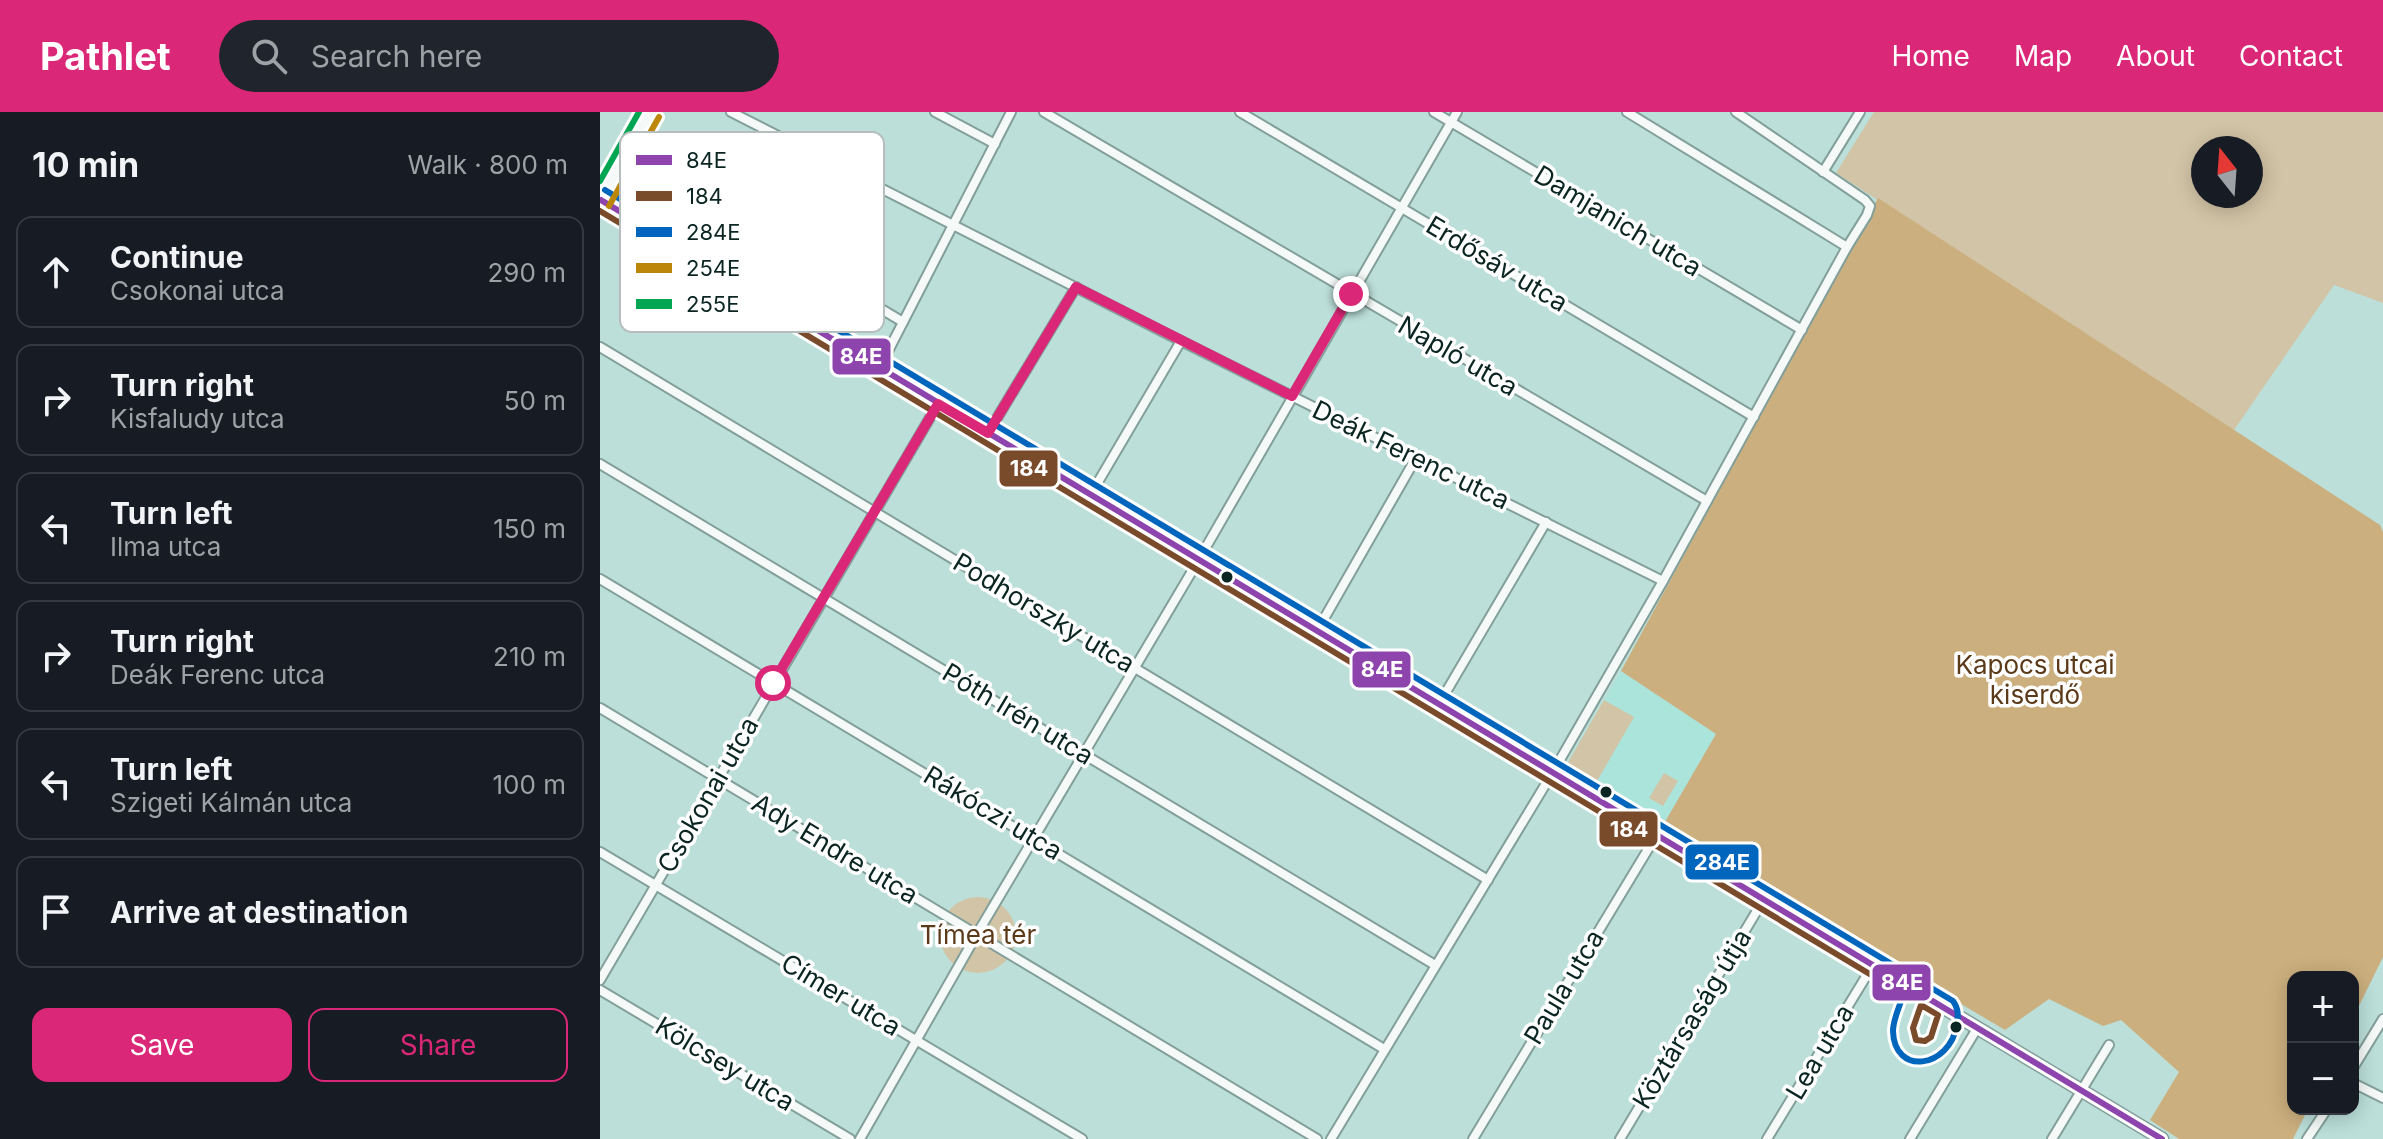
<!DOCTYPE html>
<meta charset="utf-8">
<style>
body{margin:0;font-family:Inter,sans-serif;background:#20242c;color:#f1f3f6}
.controls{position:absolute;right:24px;bottom:24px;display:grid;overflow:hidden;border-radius:16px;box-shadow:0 4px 20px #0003}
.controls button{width:72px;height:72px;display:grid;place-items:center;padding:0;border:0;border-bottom:2px solid #363941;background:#171b24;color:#f1f3f6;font:40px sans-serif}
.compass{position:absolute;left:1591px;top:24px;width:72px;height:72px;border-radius:50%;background:#171b24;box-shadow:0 4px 20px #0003;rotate:343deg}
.stop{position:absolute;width:24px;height:24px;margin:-18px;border:6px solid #db2777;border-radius:50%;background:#fff}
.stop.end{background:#db2777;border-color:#fff;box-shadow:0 2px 8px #0008}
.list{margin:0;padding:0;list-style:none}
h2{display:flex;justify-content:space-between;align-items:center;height:104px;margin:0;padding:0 32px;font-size:34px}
h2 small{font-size:26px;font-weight:400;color:#9ea1a6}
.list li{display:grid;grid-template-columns:52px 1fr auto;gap:24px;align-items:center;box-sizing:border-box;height:112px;margin:0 16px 16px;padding:0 16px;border:2px solid #363941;border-radius:16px}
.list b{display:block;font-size:30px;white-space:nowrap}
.list p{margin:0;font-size:26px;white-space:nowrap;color:#9ea1a6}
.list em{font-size:26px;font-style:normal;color:#9ea1a6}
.actions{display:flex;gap:16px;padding:24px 32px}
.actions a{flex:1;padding:18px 0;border:2px solid #db2777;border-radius:16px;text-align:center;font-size:28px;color:#db2777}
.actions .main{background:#db2777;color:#fff}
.icon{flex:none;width:44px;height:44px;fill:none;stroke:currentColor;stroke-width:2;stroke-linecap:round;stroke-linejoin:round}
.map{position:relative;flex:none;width:1783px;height:1027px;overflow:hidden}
header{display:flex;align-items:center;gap:48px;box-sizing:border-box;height:112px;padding:0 40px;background:#db2777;color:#fff}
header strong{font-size:38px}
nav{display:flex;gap:44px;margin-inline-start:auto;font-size:28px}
.search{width:560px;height:72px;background:#20242c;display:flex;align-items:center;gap:20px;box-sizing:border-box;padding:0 28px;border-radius:44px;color:#9ea1a6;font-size:30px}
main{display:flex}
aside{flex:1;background:#171b24}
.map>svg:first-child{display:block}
.built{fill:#aae4da}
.green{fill:#d2c4a6;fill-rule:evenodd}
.forest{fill:#cbaf7e}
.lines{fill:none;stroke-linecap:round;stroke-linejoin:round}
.street-casing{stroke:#839f9a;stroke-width:12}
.secondary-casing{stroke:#839f9a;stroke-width:15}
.street{stroke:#f5faf9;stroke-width:8}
.secondary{stroke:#f5faf9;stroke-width:11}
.bus-1-casing{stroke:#fff;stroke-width:12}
.bus-2-casing{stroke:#fff;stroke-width:12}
.bus-3-casing{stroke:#fff;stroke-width:12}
.bus-4-casing{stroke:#fff;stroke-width:12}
.bus-5-casing{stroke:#fff;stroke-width:12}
.bus-1{stroke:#8e44ad;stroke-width:6}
.bus-2{stroke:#7a4b2a;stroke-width:6}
.bus-3{stroke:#0065bd;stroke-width:6}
.bus-4{stroke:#bc8608;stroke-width:6}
.bus-5{stroke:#00a651;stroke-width:6}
.route{stroke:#db2777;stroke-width:10}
.bus-dot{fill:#0b2622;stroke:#fff;stroke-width:3}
.labels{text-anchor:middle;stroke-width:7;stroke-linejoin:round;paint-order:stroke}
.street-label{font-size:26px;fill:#0b2622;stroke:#fff}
.park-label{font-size:26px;fill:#5b3a19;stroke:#fff}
.key{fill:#fff;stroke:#b6bebd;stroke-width:2}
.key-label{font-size:22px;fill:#0b2622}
.line-badge{stroke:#fff;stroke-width:3}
.badge-label{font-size:22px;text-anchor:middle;font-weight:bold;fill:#fff}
</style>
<header>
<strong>Pathlet</strong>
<div class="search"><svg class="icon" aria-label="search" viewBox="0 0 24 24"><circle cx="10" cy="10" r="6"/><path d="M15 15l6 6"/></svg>Search here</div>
<nav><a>Home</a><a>Map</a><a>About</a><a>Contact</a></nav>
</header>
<main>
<aside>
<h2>10 min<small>Walk · 800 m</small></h2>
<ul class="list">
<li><svg class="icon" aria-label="ahead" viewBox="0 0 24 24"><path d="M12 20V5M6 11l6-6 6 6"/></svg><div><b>Continue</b><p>Csokonai utca</p></div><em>290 m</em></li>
<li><svg class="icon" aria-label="right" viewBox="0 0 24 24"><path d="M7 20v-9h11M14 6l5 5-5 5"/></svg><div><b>Turn right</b><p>Kisfaludy utca</p></div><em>50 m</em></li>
<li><svg class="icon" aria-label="left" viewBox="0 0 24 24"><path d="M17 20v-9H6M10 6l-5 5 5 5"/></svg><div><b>Turn left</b><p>Ilma utca</p></div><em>150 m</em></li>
<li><svg class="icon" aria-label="right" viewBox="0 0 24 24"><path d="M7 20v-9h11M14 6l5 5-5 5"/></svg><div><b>Turn right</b><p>Deák Ferenc utca</p></div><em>210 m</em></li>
<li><svg class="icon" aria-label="left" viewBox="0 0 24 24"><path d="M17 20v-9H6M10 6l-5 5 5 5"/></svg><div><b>Turn left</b><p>Szigeti Kálmán utca</p></div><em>100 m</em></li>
<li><svg class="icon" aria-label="arrive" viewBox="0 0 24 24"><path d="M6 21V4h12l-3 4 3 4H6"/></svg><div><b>Arrive at destination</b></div></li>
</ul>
<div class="actions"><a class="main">Save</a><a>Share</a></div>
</aside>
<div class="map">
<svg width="1783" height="1027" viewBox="0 0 1783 1027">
<rect width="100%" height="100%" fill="#bcdfd9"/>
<path class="built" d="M1021 559 1116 622 1062 715 963 659Z"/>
<g class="green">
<path d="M1274 0H1783V191L1734 173 1634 318 1236 61ZM1603 36H1651V84H1603Z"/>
<path d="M1004 588 1034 605 993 676 963 659Z"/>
<path d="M1064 661 1078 669 1063 694 1049 686Z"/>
<circle cx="378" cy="823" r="38"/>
</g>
<path class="forest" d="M1278 86 1780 413 1783 420V845L1753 906V865H1693V997H1708L1693 1027H1579L1550 1008 1579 960 1521 908 1503 914 1449 887 1405 918 1062 715 1116 622 1021 559Z"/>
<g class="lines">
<defs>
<g id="street">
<path d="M131 0 581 229 1063 469"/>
<path d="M335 0 395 32"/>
<path d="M444 0 1107 389"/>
<path d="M640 0 1154 305"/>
<path d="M834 0 1202 218"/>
<path d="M1027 0 1247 135"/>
<path d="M25 44 303 210"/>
<path d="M1223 60 1260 0"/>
<path d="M0 235 888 768"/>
<path d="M280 255 411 0"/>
<path d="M388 321 476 175"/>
<path d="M0 352 835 853"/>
<path d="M491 382 581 229"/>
<path d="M0 467 784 937"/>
<path d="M717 519 816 346"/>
<path d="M839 592 946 410"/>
<path d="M0 596 717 1027"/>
<path d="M0 740 482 1027"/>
<path d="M0 868 338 292"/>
<path d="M0 878 250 1027"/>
<path d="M1753 956 1783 907"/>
<path d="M1753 971 1783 986"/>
<path d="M260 1027 377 822 598 449 857 0"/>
<path d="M731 1027 953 660 1063 469 1247 135 1267 103 1270 94 1265 88 1136 0"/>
<path d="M873 1027 1056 724"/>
<path d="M1020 1027 1164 787"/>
<path d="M1167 1027 1273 853"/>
<path d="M1310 1027 1378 915"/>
<path d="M1452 1027 1509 933"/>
<path d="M1707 1027 1727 997"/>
</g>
<g id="secondary">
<path d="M0 87 1562 1027"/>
<path d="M0 89 50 0"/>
</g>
</defs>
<use href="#street" class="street-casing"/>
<use href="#secondary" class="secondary-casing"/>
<use href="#street" class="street"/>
<use href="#secondary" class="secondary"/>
<defs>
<path id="bus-1" d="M1 88 1562 1027"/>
<g id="bus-2">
<path d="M0 99 1303 882"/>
<path d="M1321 893 1338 903 1331 925 1325 929 1316 928 1313 916Z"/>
</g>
<path id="bus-3" d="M5 78 1353 889C1359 897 1358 904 1357 913 1349 957 1294 964 1293 919 1293 907 1300 895 1303 882"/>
<path id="bus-4" d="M9 94 59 5"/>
<path id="bus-5" d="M0 69 39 0"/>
</defs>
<use href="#bus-1" class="bus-1-casing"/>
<use href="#bus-2" class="bus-2-casing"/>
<use href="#bus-3" class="bus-3-casing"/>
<use href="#bus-4" class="bus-4-casing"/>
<use href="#bus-5" class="bus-5-casing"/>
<use href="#bus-1" class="bus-1"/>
<use href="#bus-2" class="bus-2"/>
<use href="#bus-3" class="bus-3"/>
<use href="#bus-4" class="bus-4"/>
<use href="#bus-5" class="bus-5"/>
</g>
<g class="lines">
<path class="route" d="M173 571 338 292 388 321 476 175 692 284 751 182"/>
</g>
<g class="bus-dot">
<circle cx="627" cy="465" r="7"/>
<circle cx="1006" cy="680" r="7"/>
<circle cx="1356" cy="915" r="7"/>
</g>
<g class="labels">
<g class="street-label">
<text transform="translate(1018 109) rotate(31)" y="9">Damjanich utca</text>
<text transform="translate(897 152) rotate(31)" y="9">Erdősáv utca</text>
<text transform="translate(858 244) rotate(30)" y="9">Napló utca</text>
<text transform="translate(811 343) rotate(26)" y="9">Deák Ferenc utca</text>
<text transform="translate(444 501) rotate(31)" y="9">Podhorszky utca</text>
<text transform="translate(418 602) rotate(31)" y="9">Póth Irén utca</text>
<text transform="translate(108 683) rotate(-60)" y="9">Csokonai utca</text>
<text transform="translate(393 701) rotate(31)" y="9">Rákóczi utca</text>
<text transform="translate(235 737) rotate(31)" y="9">Ady Endre utca</text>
<text transform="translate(964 875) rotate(-59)" y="9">Paula utca</text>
<text transform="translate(241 883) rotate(31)" y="9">Címer utca</text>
<text transform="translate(1092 907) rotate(-59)" y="9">Köztársaság útja</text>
<text transform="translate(1220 940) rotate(-59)" y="9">Lea utca</text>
<text transform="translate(125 952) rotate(31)" y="9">Kölcsey utca</text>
</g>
<g class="park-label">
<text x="1435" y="562">Kapocs utcai<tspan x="1435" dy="30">kiserdő</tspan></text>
<text x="378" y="832">Tímea tér</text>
</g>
</g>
<rect x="20" y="20" width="264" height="200" rx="12" class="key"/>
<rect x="36" y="43" width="36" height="10" fill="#8e44ad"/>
<rect x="36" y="79" width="36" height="10" fill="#7a4b2a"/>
<rect x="36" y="115" width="36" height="10" fill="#0065bd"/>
<rect x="36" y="151" width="36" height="10" fill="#bc8608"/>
<rect x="36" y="187" width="36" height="10" fill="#00a651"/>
<g class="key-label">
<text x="86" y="56">84E</text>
<text x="86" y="92">184</text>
<text x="86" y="128">284E</text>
<text x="86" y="164">254E</text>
<text x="86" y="200">255E</text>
</g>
<g class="line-badge">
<rect x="231" y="225" width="61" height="39" rx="8" fill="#8e44ad"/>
<rect x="398" y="337" width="61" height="39" rx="8" fill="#7a4b2a"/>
<rect x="751" y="538" width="61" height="39" rx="8" fill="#8e44ad"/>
<rect x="998" y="698" width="61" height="38" rx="8" fill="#7a4b2a"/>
<rect x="1084" y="731" width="76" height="38" rx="8" fill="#0065bd"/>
<rect x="1271" y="851" width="61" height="39" rx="8" fill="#8e44ad"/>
</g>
<g class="badge-label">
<text x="261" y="252">84E</text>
<text x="429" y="364">184</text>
<text x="782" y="565">84E</text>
<text x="1029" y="725">184</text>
<text x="1122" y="758">284E</text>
<text x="1302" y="878">84E</text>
</g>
</svg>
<div class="controls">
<button>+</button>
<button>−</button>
</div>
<svg class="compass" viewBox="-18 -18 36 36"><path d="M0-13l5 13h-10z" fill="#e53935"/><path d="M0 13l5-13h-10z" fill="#9ea1a6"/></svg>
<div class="stop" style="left:173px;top:571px"></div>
<div class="stop end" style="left:751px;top:182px"></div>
</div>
</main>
